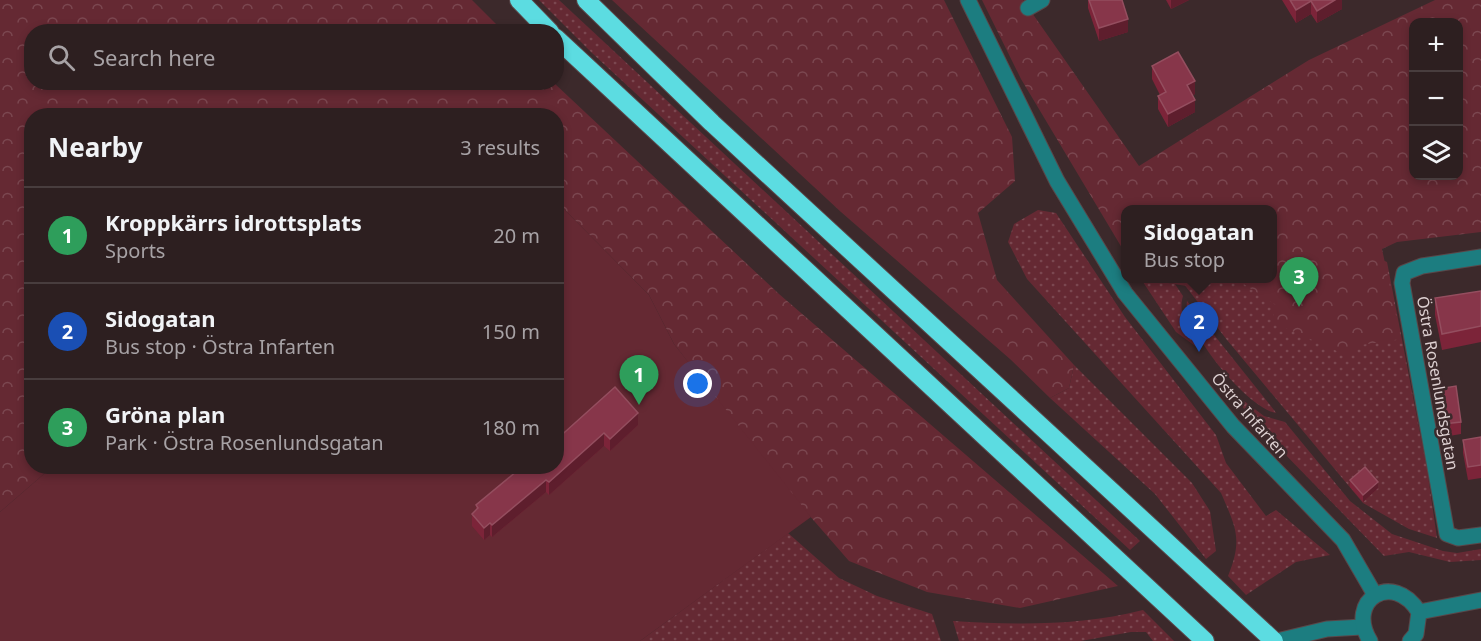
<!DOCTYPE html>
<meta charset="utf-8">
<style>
body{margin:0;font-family:"Noto Sans",sans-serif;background:#392c2d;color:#f1f3f6}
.controls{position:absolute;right:18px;top:18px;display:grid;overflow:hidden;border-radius:12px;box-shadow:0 3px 9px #0003}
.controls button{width:54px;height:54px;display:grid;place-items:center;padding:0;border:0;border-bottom:2px solid #483d3e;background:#2d1f20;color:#f1f3f6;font:30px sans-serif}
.you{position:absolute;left:698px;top:384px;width:21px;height:21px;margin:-15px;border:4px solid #fff;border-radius:50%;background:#1a73e8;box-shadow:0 0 0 9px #1a73e833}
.badge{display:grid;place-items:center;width:39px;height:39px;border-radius:50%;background:#8bbbb9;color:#fff;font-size:20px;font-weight:700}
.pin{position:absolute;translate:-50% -50px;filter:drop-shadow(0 2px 3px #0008)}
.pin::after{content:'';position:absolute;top:32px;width:21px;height:18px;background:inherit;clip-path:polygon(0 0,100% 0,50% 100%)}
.popup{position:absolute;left:1121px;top:205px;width:156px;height:78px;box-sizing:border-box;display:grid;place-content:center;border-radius:12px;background:#2d1f20;filter:drop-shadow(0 2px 4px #0005);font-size:20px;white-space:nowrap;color:#a7a2a5}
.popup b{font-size:22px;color:#f1f3f6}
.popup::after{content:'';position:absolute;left:50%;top:100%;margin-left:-12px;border:12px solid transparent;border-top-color:#2d1f20}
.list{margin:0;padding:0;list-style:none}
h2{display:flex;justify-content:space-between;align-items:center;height:78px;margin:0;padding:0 24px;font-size:26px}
h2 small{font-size:20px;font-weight:400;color:#a7a2a5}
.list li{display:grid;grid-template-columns:39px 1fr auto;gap:18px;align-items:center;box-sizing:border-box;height:96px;padding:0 24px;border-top:2px solid #483d3e}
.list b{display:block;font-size:22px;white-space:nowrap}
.list p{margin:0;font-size:20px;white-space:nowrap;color:#a7a2a5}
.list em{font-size:20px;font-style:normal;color:#a7a2a5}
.icon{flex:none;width:33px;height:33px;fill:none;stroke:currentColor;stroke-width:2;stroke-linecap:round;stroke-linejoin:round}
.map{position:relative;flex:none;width:1481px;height:641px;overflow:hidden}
.search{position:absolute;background:#2d1f20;box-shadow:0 3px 9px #0003;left:24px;top:24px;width:540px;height:66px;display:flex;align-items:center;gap:15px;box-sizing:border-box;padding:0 21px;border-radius:24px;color:#a7a2a5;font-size:22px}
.panel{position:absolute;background:#2d1f20;box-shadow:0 3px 9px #0003;left:24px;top:108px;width:540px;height:366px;border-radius:24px}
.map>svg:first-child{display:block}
.green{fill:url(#green-dots)}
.forest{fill:url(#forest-crowns);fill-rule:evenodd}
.pitch{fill:#652933}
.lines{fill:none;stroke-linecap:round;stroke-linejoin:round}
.minor-casing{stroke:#594749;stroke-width:17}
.highway-casing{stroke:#594749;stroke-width:20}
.minor{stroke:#1c7d80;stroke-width:15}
.highway{stroke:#5cdce1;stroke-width:18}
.wall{fill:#7c2439}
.shaded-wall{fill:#5e1e2d}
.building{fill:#87364a;stroke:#944e5f;stroke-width:1.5}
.labels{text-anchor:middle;stroke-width:5;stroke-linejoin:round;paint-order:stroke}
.street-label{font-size:16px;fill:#ddd0d1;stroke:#3c292b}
</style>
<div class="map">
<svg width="1481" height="641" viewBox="0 0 1481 641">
<defs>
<pattern id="green-dots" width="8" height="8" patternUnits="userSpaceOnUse" patternTransform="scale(1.5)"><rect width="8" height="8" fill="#652933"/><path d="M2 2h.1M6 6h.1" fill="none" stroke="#7b4750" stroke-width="1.8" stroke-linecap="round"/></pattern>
<pattern id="forest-crowns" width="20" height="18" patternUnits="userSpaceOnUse" patternTransform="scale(1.5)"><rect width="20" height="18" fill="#652933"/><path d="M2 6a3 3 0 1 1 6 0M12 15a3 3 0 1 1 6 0" fill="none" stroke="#7b4750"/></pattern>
</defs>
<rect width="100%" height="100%" fill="#3c292b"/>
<g class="green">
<path d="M539 0H559L1140 541 1130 550 592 53Z"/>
<path d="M1038 210 1056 213 1125 317 1216 435 1226 463 1266 516 1276 510 1330 555 1296 562 1246 595 1228 576C1243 539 1236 528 1221 493L1027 279 1008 242 1014 224Z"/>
<path d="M1272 210 1387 262 1427 469 1437 538 1409 529 1363 503 1227 340 1180 279 1272 278Z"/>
<path d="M1141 279 1175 284 1183 296C1177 314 1190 333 1198 348L1176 332Z"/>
<path d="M1187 301 1274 410 1276 413C1248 409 1182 329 1187 301Z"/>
<path d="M1074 365 1192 483 1210 511 1216 551 1206 559 1155 494 1050 398 1069 388Z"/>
<path d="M1236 395 1264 416 1285 422 1350 501 1392 534 1443 551 1457 553 1481 549V560L1450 562 1409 552 1384 556 1248 416Z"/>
<path d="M788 533 839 578 877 596 932 614 941 641H640Z"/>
<path d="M1143 610 1174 641H1153L1146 632H1131L1081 641H959L953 621C1018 625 1080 626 1143 610Z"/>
</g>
<g class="forest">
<path d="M0 0H472L503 31 32 32V82L554 83 779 294 1118 586 1020 608 927 592 849 561 788 491 674 344 649 295 557 202 556 116 471 115 465 109 457 116H32V466L52 467 0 512Z"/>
<path d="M612 0H944L1012 137 1015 181 978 213 997 280 1074 365 1069 388 1050 398 1010 359 841 212Z"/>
<path d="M982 0H1023L1139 166 1309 60 1435 0H1481V232L1397 242 1382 249 1401 339 1361 345 1348 356 1272 322 1276 305 1236 279 1272 278V210H1126L1125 253 1021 79ZM1414 22H1458V176H1414Z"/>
<path d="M1143 279H1214L1205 289Z"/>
</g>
<path class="pitch" d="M557 202 649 295 674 344 811 517 640 641H0V512L52 467 556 466Z"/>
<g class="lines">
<defs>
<g id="minor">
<path d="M968 0 1057 181 1125 293 1233 426 1343 540 1375 595"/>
<path d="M1028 8 1042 0"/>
<path d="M1481 257 1422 266 1404 273 1402 283 1447 534 1458 538 1481 535"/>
<path d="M1419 612 1481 600"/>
<path d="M1277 641 1327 629 1362 627"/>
<path d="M1370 641C1345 600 1393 570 1419 612L1416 634 1410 641"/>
</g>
<g id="highway">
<path d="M519 0 550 32"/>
<path d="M586 0 712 123 1274 641"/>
<path d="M556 38 1205 641"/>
</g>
</defs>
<use href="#minor" class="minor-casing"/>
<use href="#highway" class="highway-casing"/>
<use href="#minor" class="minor"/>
<use href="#highway" class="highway"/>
</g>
<g class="wall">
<path d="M1088 0H1122L1128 32 1099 41 1088 8Z"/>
<path d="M1166 0H1189L1171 9Z"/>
<path d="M1282 0H1342V9L1317 23 1311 14 1296 23Z"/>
<path d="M1152 66 1195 94 1193 95 1195 112 1168 127 1158 109V96L1160 95 1152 79Z"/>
<path d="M1481 291V342L1442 350 1435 315V298Z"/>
<path d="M1438 389 1461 422V434L1443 437 1438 401Z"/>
<path d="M638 425 610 451 604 446 549 495 546 492 492 537 490 535 484 540 472 526V514L476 510V505L556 466V440Z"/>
<path d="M1481 437V478L1468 480 1463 453V440Z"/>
<path d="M1350 480 1378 488 1363 502 1350 487Z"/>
</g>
<g class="shaded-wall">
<path d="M1171 0H1189L1171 9Z"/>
<path d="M1335 0H1342V9L1317 23V11Z"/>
<path d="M1311 1V14L1296 23V10Z"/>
<path d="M1128 19V32L1099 41V28Z"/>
<path d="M1195 81V94L1187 98V85Z"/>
<path d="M1195 100V112L1168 127V114Z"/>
<path d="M638 413V425L610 451V439Z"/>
<path d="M604 433V446L549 495V482Z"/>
<path d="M546 480V492L492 537V525Z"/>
<path d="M1378 482V488L1363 502V495Z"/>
<path d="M490 523V535L484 540V528Z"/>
</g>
<g class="building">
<path d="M1089 0H1122L1128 19 1099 28Z"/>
<path d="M1290 0H1335L1317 11 1311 1 1296 10Z"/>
<path d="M1178 52 1195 81 1187 85 1195 100 1168 114 1158 96 1166 92 1152 66Z"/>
<path d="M1481 291V326L1442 334 1435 298Z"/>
<path d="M1456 386 1461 422 1443 424 1438 389Z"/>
<path d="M615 387 638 413 610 439 604 433 549 482 546 480 492 525 490 523 484 528 472 514 478 508 476 505 523 466H556V440Z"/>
<path d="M1481 437V465L1468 467 1463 440Z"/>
<path d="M1365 467 1378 482 1363 495 1350 480Z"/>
</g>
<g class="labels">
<g class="street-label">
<text transform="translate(1438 383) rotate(80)" y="6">Östra Rosenlundsgatan</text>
<text transform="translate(1250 415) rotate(49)" y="6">Östra Infarten</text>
</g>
</g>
</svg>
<div class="controls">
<button>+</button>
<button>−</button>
<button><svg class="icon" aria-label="layers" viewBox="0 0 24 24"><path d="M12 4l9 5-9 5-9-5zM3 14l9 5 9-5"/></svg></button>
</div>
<div class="you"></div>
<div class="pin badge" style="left:639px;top:405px;background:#2e9e5b">1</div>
<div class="pin badge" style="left:1199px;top:352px;background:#1a4fb4">2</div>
<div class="popup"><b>Sidogatan</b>Bus stop</div>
<div class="pin badge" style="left:1299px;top:307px;background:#2e9e5b">3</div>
<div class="search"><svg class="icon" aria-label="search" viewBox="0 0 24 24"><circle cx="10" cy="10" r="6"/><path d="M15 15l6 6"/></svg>Search here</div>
<section class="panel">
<h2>Nearby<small>3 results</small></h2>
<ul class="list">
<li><span class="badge" style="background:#2e9e5b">1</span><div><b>Kroppkärrs idrottsplats</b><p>Sports</p></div><em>20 m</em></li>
<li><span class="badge" style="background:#1a4fb4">2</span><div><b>Sidogatan</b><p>Bus stop · Östra Infarten</p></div><em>150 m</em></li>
<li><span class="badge" style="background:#2e9e5b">3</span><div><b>Gröna plan</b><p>Park · Östra Rosenlundsgatan</p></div><em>180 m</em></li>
</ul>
</section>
</div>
